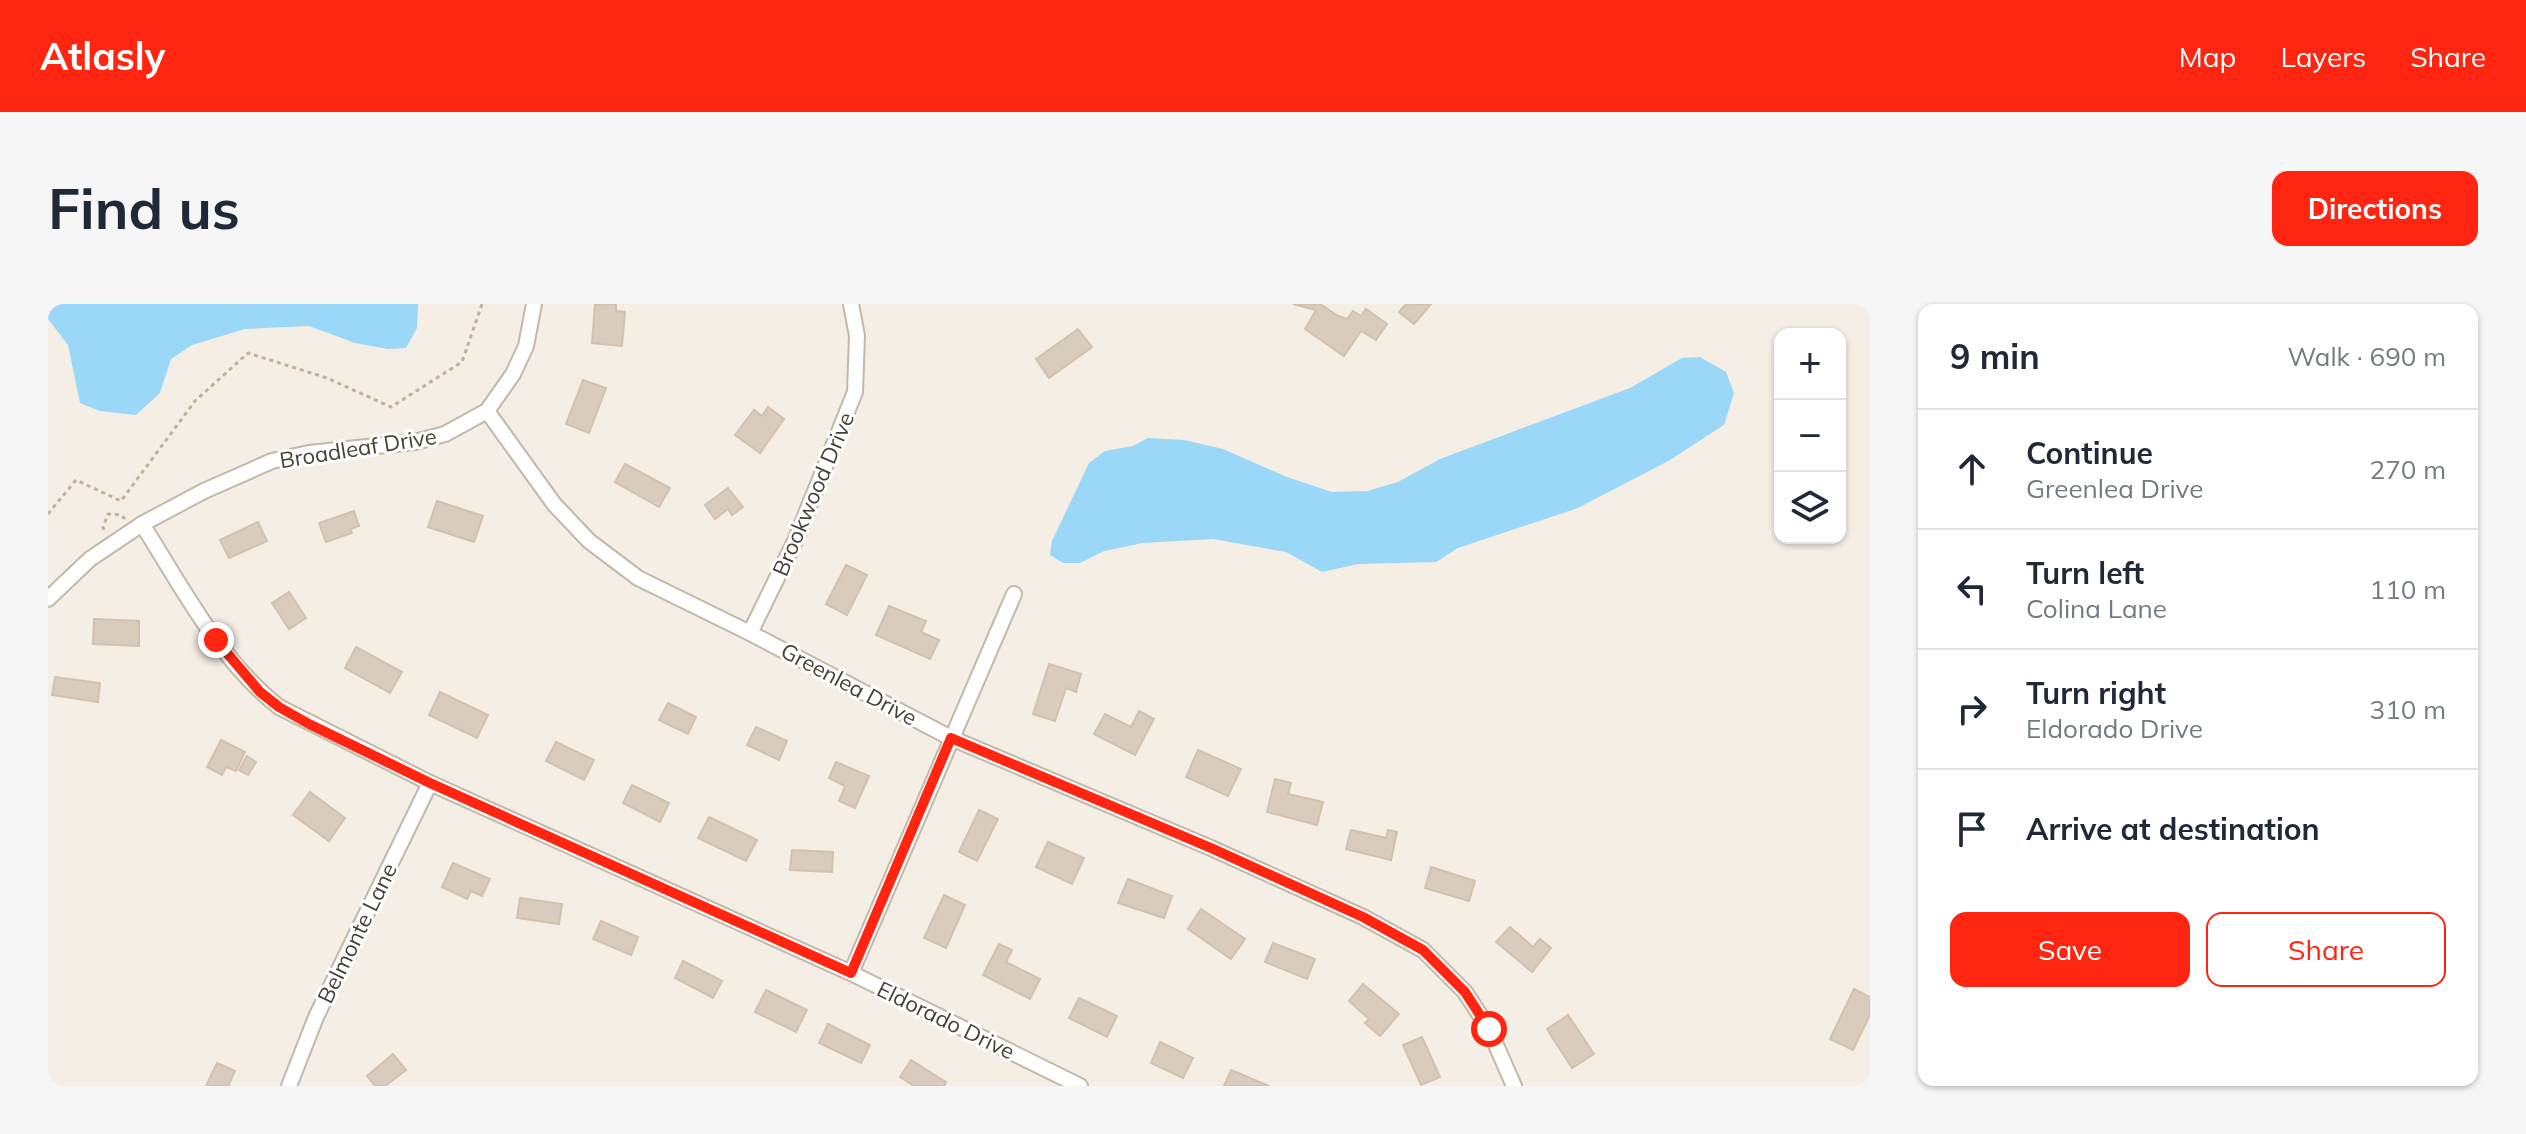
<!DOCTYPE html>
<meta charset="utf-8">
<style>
body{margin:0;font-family:Mulish,sans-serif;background:#f6f6f7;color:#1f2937}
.controls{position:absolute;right:24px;top:24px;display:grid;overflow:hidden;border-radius:16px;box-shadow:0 2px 6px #0004}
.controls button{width:72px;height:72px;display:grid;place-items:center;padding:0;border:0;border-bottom:2px solid #e0e1e3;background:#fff;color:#1f2937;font:40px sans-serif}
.stop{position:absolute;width:24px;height:24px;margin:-18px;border:6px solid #ff2510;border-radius:50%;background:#fff}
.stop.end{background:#ff2510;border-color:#fff;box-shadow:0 2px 8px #0008}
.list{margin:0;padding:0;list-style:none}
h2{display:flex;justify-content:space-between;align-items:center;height:104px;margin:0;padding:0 32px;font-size:34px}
h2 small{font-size:26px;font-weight:400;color:#747a83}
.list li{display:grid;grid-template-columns:52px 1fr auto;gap:24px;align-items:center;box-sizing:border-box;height:120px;padding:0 32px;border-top:2px solid #e0e1e3}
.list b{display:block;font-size:30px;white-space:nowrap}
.list p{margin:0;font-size:26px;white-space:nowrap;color:#747a83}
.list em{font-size:26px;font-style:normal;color:#747a83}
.actions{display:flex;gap:16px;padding:24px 32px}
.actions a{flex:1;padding:18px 0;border:2px solid #ff2510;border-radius:16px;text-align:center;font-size:28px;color:#ff2510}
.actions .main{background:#ff2510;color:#fff}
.icon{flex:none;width:44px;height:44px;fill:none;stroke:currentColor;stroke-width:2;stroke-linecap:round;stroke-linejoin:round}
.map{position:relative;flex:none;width:1822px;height:782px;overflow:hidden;border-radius:16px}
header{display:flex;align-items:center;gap:48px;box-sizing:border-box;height:112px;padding:0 40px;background:#ff2510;color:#fff}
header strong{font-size:38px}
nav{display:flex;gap:44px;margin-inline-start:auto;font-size:28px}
.intro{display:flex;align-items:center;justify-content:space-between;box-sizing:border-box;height:192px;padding:0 48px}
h1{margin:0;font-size:56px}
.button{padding:20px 36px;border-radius:16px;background:#ff2510;color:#fff;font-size:28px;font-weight:700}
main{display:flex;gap:48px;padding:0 48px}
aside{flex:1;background:#fff;border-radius:16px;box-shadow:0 2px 6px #0004}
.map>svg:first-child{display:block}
.water{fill:#9bd7f7}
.building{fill:#daccbc;stroke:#d2c1ac;stroke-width:2}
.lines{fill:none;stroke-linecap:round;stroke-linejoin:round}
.minor-casing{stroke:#c3b8a9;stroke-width:18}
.path{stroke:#c3b096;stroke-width:3;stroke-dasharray:4 4;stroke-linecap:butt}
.minor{stroke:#fff;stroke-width:14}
.route{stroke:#ff2510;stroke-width:10}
.labels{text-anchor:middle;stroke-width:6;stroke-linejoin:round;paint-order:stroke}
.street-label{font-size:22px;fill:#473e34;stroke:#fff}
</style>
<header>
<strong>Atlasly</strong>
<nav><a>Map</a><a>Layers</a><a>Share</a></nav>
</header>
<div class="intro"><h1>Find us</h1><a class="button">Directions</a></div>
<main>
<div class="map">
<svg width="1822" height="782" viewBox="0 0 1822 782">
<rect width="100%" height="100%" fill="#f4eee5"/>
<g class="water">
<path d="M0 0H370L369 24 358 44 340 45 307 39 261 22 197 25 144 41 123 55 112 89 88 111 52 107 32 99 20 41 0 15Z"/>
<path d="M1652 53 1678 68 1686 89 1676 121 1622 156 1530 204 1410 244 1388 258 1310 260 1274 268 1238 248 1165 235 1095 239 1056 247 1032 259H1015L1002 251 1004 237 1041 159 1057 147 1085 142 1100 134 1136 136 1175 145 1239 173 1284 188 1319 187 1350 178 1392 155 1582 84 1634 54Z"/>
</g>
<g class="building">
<path d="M547 0H568V7L577 8 574 42 544 39Z"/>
<path d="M1245 0H1272L1290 12 1299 15 1305 7 1313 12 1318 5 1339 20 1328 36 1313 27 1296 52 1257 25 1268 6Z"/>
<path d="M1358 0H1383L1366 20 1351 8Z"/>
<path d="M1030 25 1044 43 1001 74 988 55Z"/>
<path d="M535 76 558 84 541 129 518 120Z"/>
<path d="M720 103 736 115 712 149 687 131 706 106 714 112Z"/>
<path d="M577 160 622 184 611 203 567 178Z"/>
<path d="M680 184 695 203 684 211 680 205 667 215 657 201Z"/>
<path d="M389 197 435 212 426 238 380 223Z"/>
<path d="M306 207 311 222 302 225 304 229 278 238 271 219Z"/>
<path d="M210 218 219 237 181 254 172 236Z"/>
<path d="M798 261 819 271 799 311 778 300Z"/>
<path d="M241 288 258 314 241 325 224 299Z"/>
<path d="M841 302 878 317 873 328 891 336 882 355 828 331Z"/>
<path d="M46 315 91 317V342L45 340Z"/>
<path d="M308 343 354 368 342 389 297 364Z"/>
<path d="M1001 360 1033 370 1028 388 1018 384 1007 417 985 410Z"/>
<path d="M7 373 52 379 50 398 4 391Z"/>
<path d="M392 388 440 411 429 434 381 411Z"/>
<path d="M620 399 648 413 640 430 611 416Z"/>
<path d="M1091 407 1106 415 1087 451 1046 430 1057 410 1083 423Z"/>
<path d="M708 423 739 437 731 456 699 441Z"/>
<path d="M173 436 197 448 188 467 178 463 174 471 159 463Z"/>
<path d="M508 438 546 456 536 476 498 457Z"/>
<path d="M1150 446 1193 465 1180 492 1138 473Z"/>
<path d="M199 452 208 458 200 471 191 466Z"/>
<path d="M788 458 821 472 807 504 791 497 797 482 781 474Z"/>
<path d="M1227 475 1243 479 1240 490 1275 498 1269 521 1219 508Z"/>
<path d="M584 481 621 499 612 518 575 499Z"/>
<path d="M262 488 297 514 281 537 245 511Z"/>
<path d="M931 506 950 515 929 557 911 548Z"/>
<path d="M661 513 709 536 698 557 650 534Z"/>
<path d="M1303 526 1338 534 1340 526 1349 528 1343 556 1298 545Z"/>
<path d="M1000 538 1036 554 1024 580 988 563Z"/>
<path d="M744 546 785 548 784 568 742 566Z"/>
<path d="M405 559 442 575 434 592 423 587 419 595 394 583Z"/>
<path d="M1383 563 1427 577 1421 597 1377 584Z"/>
<path d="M1080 575 1124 592 1116 614 1070 599Z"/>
<path d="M896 591 917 601 898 644 876 634Z"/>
<path d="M472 594 514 600 511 620 469 614Z"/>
<path d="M1153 605 1197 635 1183 655 1140 625Z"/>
<path d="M553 617 590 633 583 651 545 635Z"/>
<path d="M1462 623 1485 643 1492 635 1503 644 1484 668 1448 638Z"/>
<path d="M1225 639 1267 655 1259 675 1217 658Z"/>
<path d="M951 640 964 646 958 658 992 675 982 695 935 671Z"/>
<path d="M635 657 674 677 665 694 627 674Z"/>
<path d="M1315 680 1351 710 1332 732 1317 719 1321 715 1301 697Z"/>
<path d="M1806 685 1822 693V711L1805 746 1782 735Z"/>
<path d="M718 686 759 706 748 728 707 708Z"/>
<path d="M1031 694 1069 712 1059 733 1021 714Z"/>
<path d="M1520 711 1546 750 1524 764 1499 725Z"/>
<path d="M780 720 822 741 813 759 771 739Z"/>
<path d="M1374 733 1392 773 1373 781 1355 741Z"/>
<path d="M1112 738 1145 754 1135 774 1103 759Z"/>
<path d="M345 750 358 766 337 782H327L319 772Z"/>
<path d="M863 756 898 778 896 782H866L852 773Z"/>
<path d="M169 759 187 767 180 782H158Z"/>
<path d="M1183 766 1221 782H1176Z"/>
</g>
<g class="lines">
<defs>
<g id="minor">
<path d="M439 107 506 200 541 237 590 274 702 329 903 434 1163 544 1315 613 1375 646 1417 688 1441 725 1466 782"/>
<path d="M94 220C134 283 171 356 231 403L382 479 803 669 1032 782"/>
<path d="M0 295 42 255 94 220 156 187 224 157 261 149 367 138 397 130 439 107 465 70 478 42 486 0"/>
<path d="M702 329 747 237 807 88 809 32 803 0"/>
<path d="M803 669 966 290"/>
<path d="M241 782 268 713 382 479"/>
</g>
</defs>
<use href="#minor" class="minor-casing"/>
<g class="path">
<path d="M0 210 28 176 73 197 147 97 200 49 279 74 343 103 414 58 434 0"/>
<path d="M56 226 55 223 60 210 73 211 77 215"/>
</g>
<use href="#minor" class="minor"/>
</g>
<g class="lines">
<path class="route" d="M168 336 212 388 231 403 261 420 382 479 803 669 903 434 1163 544 1315 613 1375 646 1417 688 1441 725"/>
</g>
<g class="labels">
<g class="street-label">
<text transform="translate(310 144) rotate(-9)" y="8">Broadleaf Drive</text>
<text transform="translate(765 190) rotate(-67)" y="8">Brookwood Drive</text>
<text transform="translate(801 380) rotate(28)" y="8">Greenlea Drive</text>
<text transform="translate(309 629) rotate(-64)" y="8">Belmonte Lane</text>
<text transform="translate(898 716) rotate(26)" y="8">Eldorado Drive</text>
</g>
</g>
</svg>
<div class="controls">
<button>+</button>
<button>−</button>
<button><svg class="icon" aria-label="layers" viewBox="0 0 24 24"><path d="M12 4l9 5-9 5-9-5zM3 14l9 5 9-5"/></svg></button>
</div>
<div class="stop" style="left:1441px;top:725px"></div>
<div class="stop end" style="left:168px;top:336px"></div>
</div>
<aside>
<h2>9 min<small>Walk · 690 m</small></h2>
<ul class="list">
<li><svg class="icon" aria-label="ahead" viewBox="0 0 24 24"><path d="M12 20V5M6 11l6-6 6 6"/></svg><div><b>Continue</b><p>Greenlea Drive</p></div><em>270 m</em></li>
<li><svg class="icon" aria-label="left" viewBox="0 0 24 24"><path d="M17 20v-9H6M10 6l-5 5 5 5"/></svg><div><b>Turn left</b><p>Colina Lane</p></div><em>110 m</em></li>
<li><svg class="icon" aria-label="right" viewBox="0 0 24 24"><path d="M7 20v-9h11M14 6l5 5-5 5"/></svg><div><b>Turn right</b><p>Eldorado Drive</p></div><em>310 m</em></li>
<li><svg class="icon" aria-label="arrive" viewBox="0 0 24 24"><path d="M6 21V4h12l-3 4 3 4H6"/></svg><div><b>Arrive at destination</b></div></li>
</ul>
<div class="actions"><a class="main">Save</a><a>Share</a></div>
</aside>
</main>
